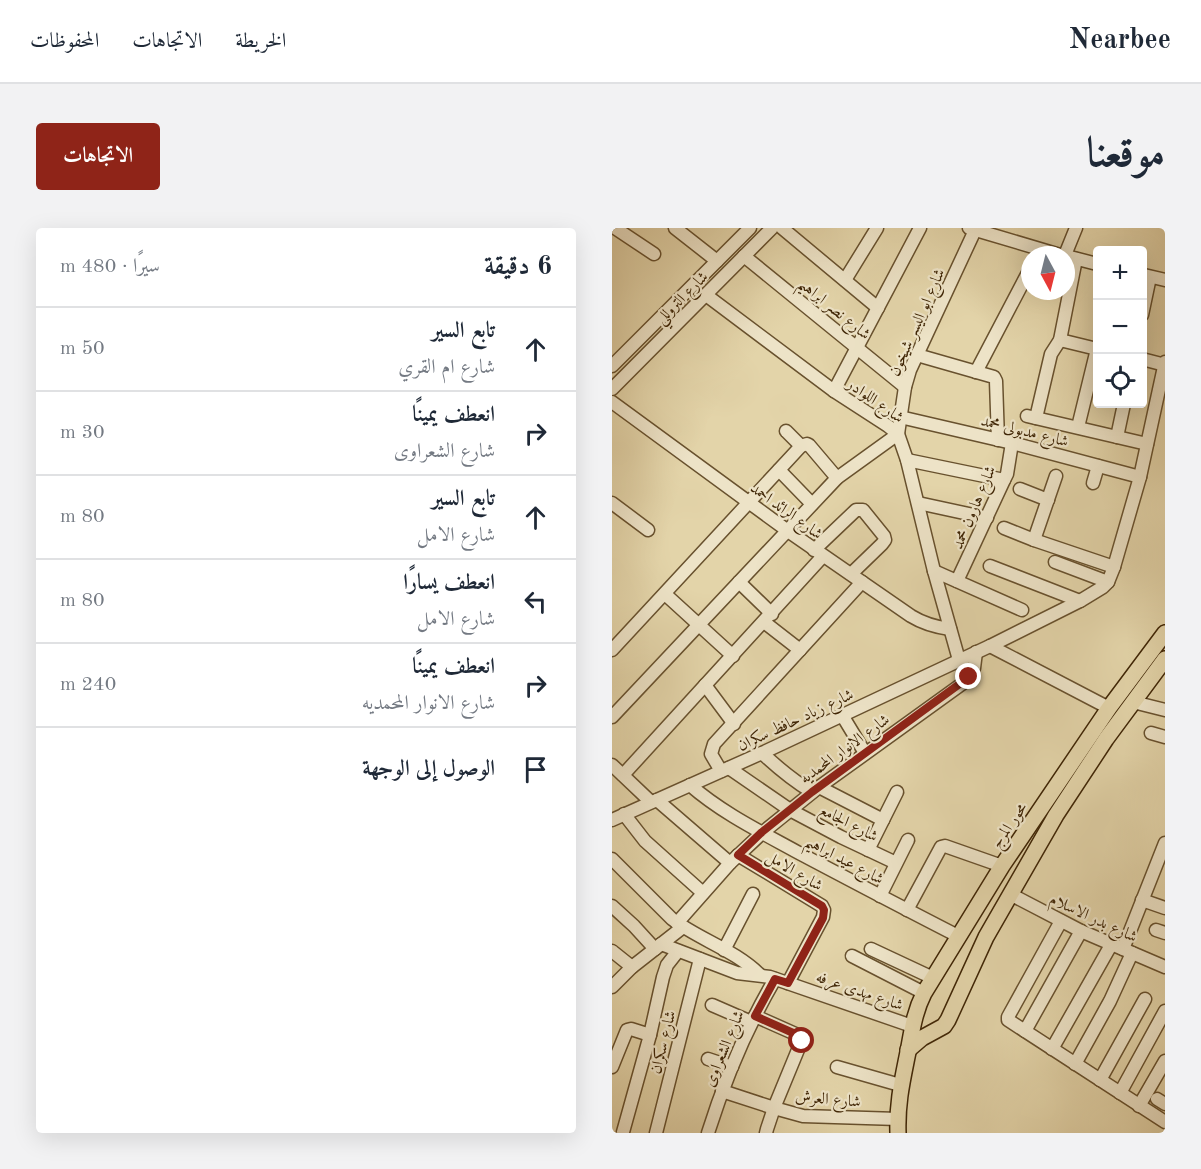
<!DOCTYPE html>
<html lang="ar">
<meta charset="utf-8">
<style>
body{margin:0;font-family:"Old Standard TT",Amiri,serif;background:#f2f2f3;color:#1f2937;direction:rtl}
.controls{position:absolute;right:18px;top:18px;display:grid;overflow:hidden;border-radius:6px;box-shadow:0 6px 24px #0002}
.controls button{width:54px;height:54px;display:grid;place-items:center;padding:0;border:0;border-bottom:2px solid #e0e1e3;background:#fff;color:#1f2937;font:30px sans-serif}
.compass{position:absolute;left:409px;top:18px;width:54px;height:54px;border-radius:50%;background:#fff;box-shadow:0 6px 24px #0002;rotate:173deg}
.stop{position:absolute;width:18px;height:18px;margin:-14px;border:4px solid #8f2418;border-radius:50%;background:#fff}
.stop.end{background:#8f2418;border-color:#fff;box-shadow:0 2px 6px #0008}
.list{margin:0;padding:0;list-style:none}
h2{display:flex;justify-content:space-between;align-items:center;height:78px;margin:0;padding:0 24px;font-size:26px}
h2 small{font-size:20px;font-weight:400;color:#747a83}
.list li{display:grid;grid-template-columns:39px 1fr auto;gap:18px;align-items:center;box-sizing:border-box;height:84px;padding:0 24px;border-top:2px solid #e0e1e3}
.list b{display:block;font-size:22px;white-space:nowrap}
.list p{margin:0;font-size:20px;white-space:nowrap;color:#747a83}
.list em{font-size:20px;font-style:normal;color:#747a83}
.icon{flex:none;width:33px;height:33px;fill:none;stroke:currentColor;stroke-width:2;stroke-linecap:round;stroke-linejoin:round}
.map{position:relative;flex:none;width:553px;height:905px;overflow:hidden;direction:ltr;border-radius:6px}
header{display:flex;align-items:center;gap:36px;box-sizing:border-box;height:84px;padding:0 30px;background:#fff;border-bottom:2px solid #e0e1e3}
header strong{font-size:28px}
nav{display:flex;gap:33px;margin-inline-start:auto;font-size:21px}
.intro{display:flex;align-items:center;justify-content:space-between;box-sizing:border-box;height:144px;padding:0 36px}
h1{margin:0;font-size:42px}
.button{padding:15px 27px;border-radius:6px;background:#8f2418;color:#fff;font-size:21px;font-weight:700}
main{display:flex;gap:36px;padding:0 36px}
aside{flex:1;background:#fff;border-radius:6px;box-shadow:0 6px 24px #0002}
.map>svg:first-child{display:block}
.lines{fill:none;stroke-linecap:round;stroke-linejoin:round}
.minor-casing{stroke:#68512e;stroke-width:15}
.major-casing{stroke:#3f2505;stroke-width:18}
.minor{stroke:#ede3c7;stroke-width:12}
.major{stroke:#e3d4a9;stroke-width:15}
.route{stroke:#8f2418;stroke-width:8}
.labels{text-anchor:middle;stroke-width:4.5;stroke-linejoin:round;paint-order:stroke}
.street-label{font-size:16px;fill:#3f2505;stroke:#ede3c7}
</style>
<header>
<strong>Nearbee</strong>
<nav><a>الخريطة</a><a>الاتجاهات</a><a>المحفوظات</a></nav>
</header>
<div class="intro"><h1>موقعنا</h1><a class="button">الاتجاهات</a></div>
<main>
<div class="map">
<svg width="553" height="905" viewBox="0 0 553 905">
<rect width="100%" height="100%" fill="#e3d4a9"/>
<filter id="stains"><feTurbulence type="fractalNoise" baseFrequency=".00333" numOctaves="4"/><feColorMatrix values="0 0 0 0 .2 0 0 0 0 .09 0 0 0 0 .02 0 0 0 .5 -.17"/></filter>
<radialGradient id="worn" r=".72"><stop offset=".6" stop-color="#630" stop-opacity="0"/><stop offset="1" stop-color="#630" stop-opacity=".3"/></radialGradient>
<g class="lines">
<defs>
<g id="minor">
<path d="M3 0 42 26"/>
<path d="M63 0 105 33"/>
<path d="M170 0 266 80"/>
<path d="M357 0 448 27"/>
<path d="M453 27 464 0"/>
<path d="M132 28 293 159"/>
<path d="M458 29 485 36"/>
<path d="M532 47 553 52"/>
<path d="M233 52 265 0"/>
<path d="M94 67 222 163 276 198 286 206 295 232 322 343 347 432"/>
<path d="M530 87 538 49"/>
<path d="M448 112 485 121 466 199"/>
<path d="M305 127 382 149 384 153 386 212"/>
<path d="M530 131 553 137"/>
<path d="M0 138 138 0"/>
<path d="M364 144 418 41"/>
<path d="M0 161 160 0"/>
<path d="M222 163 308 0"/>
<path d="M0 174 176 303 299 388C312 396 323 399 338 401"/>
<path d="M415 188 535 216"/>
<path d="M288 189 400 215 528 249"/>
<path d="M424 190 439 126 448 112 464 31"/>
<path d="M174 203 189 218"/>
<path d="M505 209 512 176"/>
<path d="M295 232 392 252"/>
<path d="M167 242 200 276"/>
<path d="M481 255 486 238"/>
<path d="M408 261 436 272"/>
<path d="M0 275 36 302"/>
<path d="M306 275 375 290"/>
<path d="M392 300 422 312 502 339"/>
<path d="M422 312 444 248"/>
<path d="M202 322 244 282H251L272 308 273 312 270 316 239 346"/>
<path d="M443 334 496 354"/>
<path d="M378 338 468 373"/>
<path d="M322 343 410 382"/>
<path d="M345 353 392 252 395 246 400 215"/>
<path d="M127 354 160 386"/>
<path d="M53 366 121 428"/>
<path d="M152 394 188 422"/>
<path d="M378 418 497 480"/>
<path d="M0 422 189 218 195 216 197 217 225 250"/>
<path d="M93 457 122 496"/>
<path d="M521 474 553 482"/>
<path d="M230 487 253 525"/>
<path d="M0 489 225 250 286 206 293 159 298 142 364 0"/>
<path d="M539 505 553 509"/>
<path d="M150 525C166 540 182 553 200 564"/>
<path d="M0 537 39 574"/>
<path d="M117 540 178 582 229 609 284 635"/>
<path d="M109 543 99 526 102 516 250 354"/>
<path d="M11 547 211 328"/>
<path d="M78 557C110 585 149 604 187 625 240 653 293 681 346 708"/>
<path d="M207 559 271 592"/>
<path d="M45 572 118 635"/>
<path d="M12 586 33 613 91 665"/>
<path d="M0 592 150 525 378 418 468 373 491 359 496 354 502 339 528 249 553 134"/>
<path d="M256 622 285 564"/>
<path d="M126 627 210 678 212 682 211 689 176 755"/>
<path d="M0 631 60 691C88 712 123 722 148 747"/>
<path d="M398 666 469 703 553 739"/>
<path d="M268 668 296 612"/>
<path d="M530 672 553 680"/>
<path d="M0 678 22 698 43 721"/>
<path d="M295 682 329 619 333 618 390 638"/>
<path d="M449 693 396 789V792L553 894"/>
<path d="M65 695 118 635 150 605 207 559 354 453 362 440 364 424"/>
<path d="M544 702 553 705"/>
<path d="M49 716 125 745 158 749 300 798"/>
<path d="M259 721 321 750"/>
<path d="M511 721 553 615"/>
<path d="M112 722 141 666"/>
<path d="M0 723 20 739"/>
<path d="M240 728 312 765"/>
<path d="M0 759 20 739 71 699"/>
<path d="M100 777 139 794"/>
<path d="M143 788 188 808 190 812 162 880 155 901 154 905"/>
<path d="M413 803 469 703"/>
<path d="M440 821 499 717"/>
<path d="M96 831 120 839"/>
<path d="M463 836 498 773 520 725"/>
<path d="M0 839 15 802 19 801 38 807"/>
<path d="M225 839 288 857"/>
<path d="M488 852 533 771"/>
<path d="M110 863 162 880 191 888 286 891"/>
<path d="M508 865 553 783"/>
<path d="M545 871 553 876"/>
<path d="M527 878 553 833"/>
<path d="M11 904 38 807 51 749 55 737 66 723"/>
<path d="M44 905 88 731"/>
<path d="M96 905C113 851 135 799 163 751"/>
</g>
<g id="major">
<path d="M296 822 310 810 332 798 336 792 374 709 444 587 494 511 553 431"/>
<path d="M286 905C285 875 290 854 296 824 300 803 302 785 312 765L390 638 497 480 553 405"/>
</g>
</defs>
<use href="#minor" class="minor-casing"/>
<use href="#major" class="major-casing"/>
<use href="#minor" class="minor"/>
<use href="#major" class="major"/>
</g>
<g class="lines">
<path class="route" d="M190 813 188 808 143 788 163 751 176 755 211 690 212 682 210 678 126 627 150 604 200 564 357 449"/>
</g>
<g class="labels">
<g class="street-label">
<text transform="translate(69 69) rotate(-45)" y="6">شارع التروللي</text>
<text transform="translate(223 80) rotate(39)" y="6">شارع نصر ابراهيم</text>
<text transform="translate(304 94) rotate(-66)" y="6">شارع ابو اليسر شيخون</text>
<text transform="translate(264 172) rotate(35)" y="6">شارع اللوادر</text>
<text transform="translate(413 202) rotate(14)" y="6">شارع مدبولى محمد</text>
<text transform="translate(361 279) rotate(-67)" y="6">شارع هارون محمد</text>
<text transform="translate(175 282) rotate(36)" y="6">شارع الرائد احمد</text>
<text transform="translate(183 491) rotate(-25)" y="6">شارع زياد حافظ سكران</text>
<text transform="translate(232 520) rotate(-36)" y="6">شارع الانوار المحمديه</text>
<text transform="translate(237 594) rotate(27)" y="6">شارع الجامع</text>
<text transform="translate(396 597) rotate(-56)" y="6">محور المرج</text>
<text transform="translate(233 631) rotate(28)" y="6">شارع عيد ابراهيم</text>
<text transform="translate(183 642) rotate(31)" y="6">شارع الامل</text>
<text transform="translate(482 689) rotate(25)" y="6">شارع بدر الاسلام</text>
<text transform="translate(248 762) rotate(19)" y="6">شارع مهدى عرفه</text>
<text transform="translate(50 814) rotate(-76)" y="6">شارع سكران</text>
<text transform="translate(111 820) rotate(-67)" y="6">شارع الشعراوى</text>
<text transform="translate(216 870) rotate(5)" y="6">شارع العرش</text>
</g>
</g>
<rect width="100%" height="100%" filter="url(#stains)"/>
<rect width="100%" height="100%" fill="url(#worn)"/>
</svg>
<div class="controls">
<button>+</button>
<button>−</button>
<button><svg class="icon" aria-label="locate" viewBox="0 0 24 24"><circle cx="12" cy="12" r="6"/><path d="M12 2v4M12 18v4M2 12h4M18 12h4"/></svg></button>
</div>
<svg class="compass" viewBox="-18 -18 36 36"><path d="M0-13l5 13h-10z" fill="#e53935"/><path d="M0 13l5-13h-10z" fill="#747a83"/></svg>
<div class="stop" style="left:190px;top:813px"></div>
<div class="stop end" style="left:357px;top:449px"></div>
</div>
<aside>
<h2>6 دقيقة<small>سيرًا · 480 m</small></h2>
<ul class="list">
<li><svg class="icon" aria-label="ahead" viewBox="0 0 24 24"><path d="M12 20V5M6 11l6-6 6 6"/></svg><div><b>تابع السير</b><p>شارع ام القري</p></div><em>50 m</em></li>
<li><svg class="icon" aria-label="right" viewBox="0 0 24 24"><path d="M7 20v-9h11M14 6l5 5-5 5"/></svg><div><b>انعطف يمينًا</b><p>شارع الشعراوى</p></div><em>30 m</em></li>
<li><svg class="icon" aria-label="ahead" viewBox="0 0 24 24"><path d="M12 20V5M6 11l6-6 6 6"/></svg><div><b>تابع السير</b><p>شارع الامل</p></div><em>80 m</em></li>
<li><svg class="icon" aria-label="left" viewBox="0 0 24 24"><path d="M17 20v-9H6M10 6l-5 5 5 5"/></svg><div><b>انعطف يسارًا</b><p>شارع الامل</p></div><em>80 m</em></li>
<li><svg class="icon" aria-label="right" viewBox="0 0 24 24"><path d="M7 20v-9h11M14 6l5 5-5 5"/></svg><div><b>انعطف يمينًا</b><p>شارع الانوار المحمديه</p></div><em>240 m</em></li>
<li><svg class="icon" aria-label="arrive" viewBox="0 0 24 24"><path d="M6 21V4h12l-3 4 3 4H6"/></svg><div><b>الوصول إلى الوجهة</b></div></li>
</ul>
</aside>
</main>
